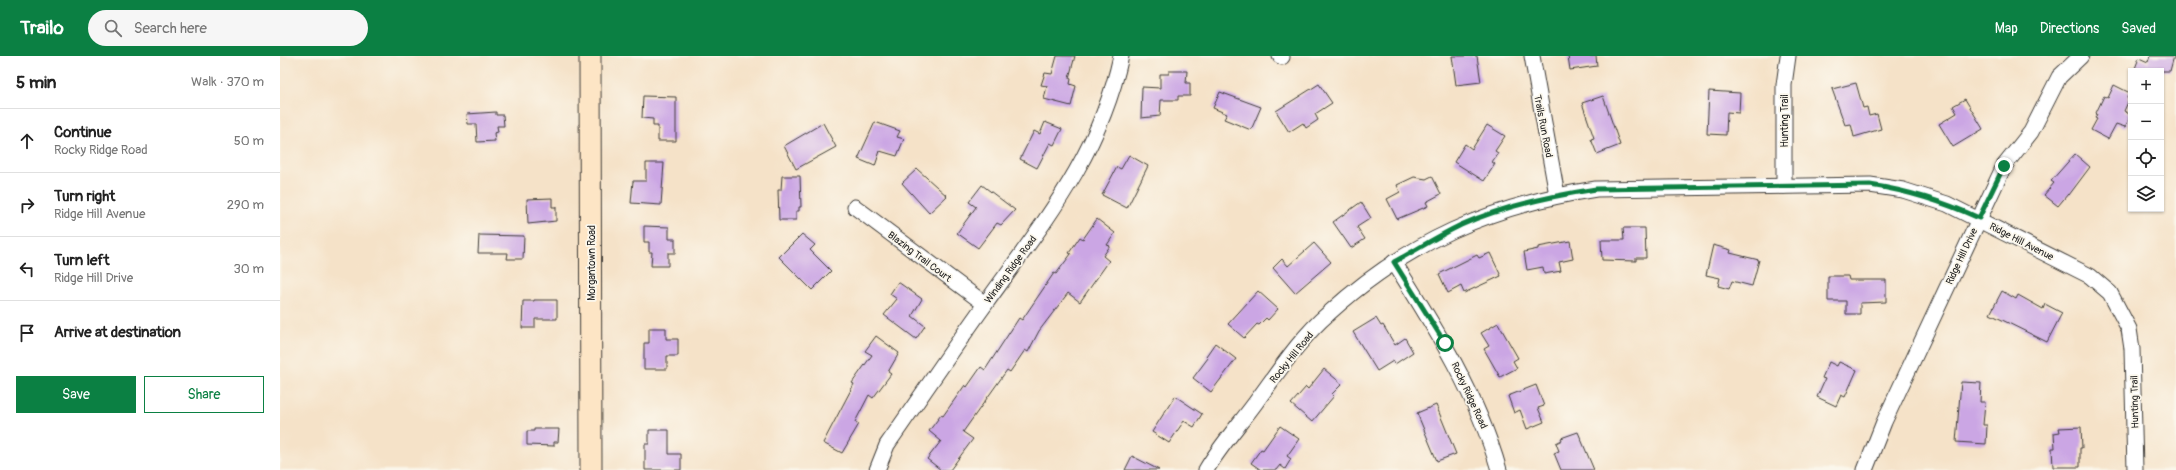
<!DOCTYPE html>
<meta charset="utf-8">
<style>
body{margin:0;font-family:Pangolin,sans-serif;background:#f6f6f6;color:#222}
.controls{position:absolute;right:12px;top:12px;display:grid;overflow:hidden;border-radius:0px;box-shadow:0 1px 3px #0004}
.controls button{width:36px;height:36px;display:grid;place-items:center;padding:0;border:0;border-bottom:1px solid #e0e0e0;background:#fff;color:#222;font:20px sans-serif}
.stop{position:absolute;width:12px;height:12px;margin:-9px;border:3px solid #0b8043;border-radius:50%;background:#fff}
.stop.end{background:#0b8043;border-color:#fff;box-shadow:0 1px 4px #0008}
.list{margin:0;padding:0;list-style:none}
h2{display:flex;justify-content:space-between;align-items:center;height:52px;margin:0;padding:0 16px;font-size:17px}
h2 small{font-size:13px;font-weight:400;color:#767676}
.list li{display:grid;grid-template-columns:26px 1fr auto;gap:12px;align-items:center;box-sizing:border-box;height:64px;padding:0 16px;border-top:1px solid #e0e0e0}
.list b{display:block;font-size:15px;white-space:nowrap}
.list p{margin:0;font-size:13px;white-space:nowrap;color:#767676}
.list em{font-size:13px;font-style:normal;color:#767676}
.actions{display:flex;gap:8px;padding:12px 16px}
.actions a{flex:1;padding:9px 0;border:1px solid #0b8043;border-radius:0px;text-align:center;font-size:14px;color:#0b8043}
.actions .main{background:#0b8043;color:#fff}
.icon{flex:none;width:22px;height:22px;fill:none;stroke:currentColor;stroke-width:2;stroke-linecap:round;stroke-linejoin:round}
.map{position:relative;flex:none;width:1896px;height:414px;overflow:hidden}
header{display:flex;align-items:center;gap:24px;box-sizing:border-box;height:56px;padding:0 20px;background:#0b8043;color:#fff}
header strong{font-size:19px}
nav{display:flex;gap:22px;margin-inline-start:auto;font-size:14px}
.search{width:280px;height:36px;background:#f6f6f6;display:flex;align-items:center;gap:10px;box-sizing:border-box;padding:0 14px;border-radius:22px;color:#767676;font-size:15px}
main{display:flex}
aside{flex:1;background:#fff}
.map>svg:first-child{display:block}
.building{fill:#cba6e4}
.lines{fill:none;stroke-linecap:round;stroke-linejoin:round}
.street-casing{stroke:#3d3a36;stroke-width:17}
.secondary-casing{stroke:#3d3a36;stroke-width:23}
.street{stroke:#fff;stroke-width:15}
.secondary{stroke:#fde5c5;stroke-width:21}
.route{stroke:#0b8043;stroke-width:5}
.labels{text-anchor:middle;stroke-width:3.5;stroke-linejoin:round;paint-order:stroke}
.street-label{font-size:10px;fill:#1c1c1c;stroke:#fbf7ec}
</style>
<header>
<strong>Trailo</strong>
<div class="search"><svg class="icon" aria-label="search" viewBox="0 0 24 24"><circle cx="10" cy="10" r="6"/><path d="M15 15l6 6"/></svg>Search here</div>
<nav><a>Map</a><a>Directions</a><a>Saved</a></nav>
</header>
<main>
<aside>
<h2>5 min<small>Walk · 370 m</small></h2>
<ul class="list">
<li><svg class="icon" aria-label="ahead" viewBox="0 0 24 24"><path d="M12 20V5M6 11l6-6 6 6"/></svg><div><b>Continue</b><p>Rocky Ridge Road</p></div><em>50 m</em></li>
<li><svg class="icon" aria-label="right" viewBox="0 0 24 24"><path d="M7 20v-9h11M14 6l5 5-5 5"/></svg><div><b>Turn right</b><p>Ridge Hill Avenue</p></div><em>290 m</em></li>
<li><svg class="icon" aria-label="left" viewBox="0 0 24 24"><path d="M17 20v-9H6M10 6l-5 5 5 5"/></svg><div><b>Turn left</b><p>Ridge Hill Drive</p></div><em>30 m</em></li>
<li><svg class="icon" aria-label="arrive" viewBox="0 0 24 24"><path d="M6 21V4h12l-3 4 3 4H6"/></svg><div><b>Arrive at destination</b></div></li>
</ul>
<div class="actions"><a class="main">Save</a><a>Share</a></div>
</aside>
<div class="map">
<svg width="1896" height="414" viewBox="0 0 1896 414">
<rect width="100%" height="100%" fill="#fbf7ec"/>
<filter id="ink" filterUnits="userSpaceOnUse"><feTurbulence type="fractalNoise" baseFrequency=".025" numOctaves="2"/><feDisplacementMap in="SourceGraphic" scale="8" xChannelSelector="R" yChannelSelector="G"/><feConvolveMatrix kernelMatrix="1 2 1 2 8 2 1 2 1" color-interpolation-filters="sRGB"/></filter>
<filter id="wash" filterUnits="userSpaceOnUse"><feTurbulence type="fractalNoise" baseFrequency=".012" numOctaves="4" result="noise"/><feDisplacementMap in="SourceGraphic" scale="16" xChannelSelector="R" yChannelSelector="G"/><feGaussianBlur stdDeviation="0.9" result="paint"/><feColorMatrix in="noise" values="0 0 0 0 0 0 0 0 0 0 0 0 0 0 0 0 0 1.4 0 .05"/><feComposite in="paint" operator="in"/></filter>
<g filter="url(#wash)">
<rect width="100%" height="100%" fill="#f5e2c8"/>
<g id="blocks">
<g class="building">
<path d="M777 0H795L789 22 791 23 790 28 796 30 791 50 764 43 767 30 761 29 765 17 772 18Z"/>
<path d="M1172 0H1197L1201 26 1176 29Z"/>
<path d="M1288 0H1316L1317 10 1290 14Z"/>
<path d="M1870 0H1894L1890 15H1854L1859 2 1868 6Z"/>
<path d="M889 15H907L906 27H910V40H898V44H881L880 60 861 62 862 31 880 32V18H889Z"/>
<path d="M1576 27 1583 52 1587 51 1589 60 1597 58 1601 73 1574 81 1571 68 1565 69 1552 33Z"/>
<path d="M1039 28 1052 47 1035 58 1038 64 1026 72 1023 67 1009 76 996 55Z"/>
<path d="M1834 29 1850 37 1847 42 1849 44 1844 55 1851 59 1845 71 1836 68 1828 83 1811 74 1817 63 1815 62 1817 58 1816 57 1824 40 1828 42Z"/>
<path d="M1429 35 1460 37 1459 57 1447 56 1446 79 1427 78Z"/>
<path d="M940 36 981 51 971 74 944 63 947 58 933 52Z"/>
<path d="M363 40 396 41V85H378V70H373V63L362 62Z"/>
<path d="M1323 40 1340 89 1317 98 1311 83 1314 82 1302 47Z"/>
<path d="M1685 43 1703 73 1673 91 1659 68 1677 57 1673 50Z"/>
<path d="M216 56V59H223L224 70H217L218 76 214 77 215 85 197 86 196 68H188L187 58Z"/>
<path d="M595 66 620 75 617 81 624 83 617 100 600 95 595 110 578 103Z"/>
<path d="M765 66 782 73 774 89 770 87 757 112 740 103 754 75 760 78Z"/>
<path d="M543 67 556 91 516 113 504 90Z"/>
<path d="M1207 69 1225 80 1215 95 1218 97 1212 106 1215 108 1204 125 1174 106 1185 88 1192 93Z"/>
<path d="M1795 98 1810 111 1789 139 1788 138 1778 150 1764 139 1774 127 1771 125Z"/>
<path d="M849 99 868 110 847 152 822 139 837 111 841 113Z"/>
<path d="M366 107H384L381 149 351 147 353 125H366Z"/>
<path d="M637 113 667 140 649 157 622 127Z"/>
<path d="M502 120H520L521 151H519V155H516V164H499L498 134H501Z"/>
<path d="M1152 120 1161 138 1146 146 1148 150 1117 163 1107 143 1120 136 1117 129 1134 121 1146 123Z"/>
<path d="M702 129 735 154 721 169 717 167 698 192 677 177 696 151 689 146Z"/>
<path d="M272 142V151H276V165L248 168 247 143Z"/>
<path d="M1081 146 1091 162 1077 171 1085 183 1071 192 1053 166Z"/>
<path d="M817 163 835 177 827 189 830 190 823 200 829 205 800 246 788 237 759 275 748 296 745 294 730 316 727 314 683 376 693 383 670 414H661L647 403 661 385 649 375 661 359 663 360 685 329 687 331 701 311 705 314 739 262 742 264 774 217 776 218 791 198 789 197 800 181 803 183Z"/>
<path d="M364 170 389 171V183H395V197H388V210H371L372 196H369V186H364Z"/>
<path d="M1343 172H1365L1366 202H1356V205L1322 204 1321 184H1344Z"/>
<path d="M522 178 535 189 530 194 551 215 532 234 499 201Z"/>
<path d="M199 179 244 180 243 203H227L228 197H198Z"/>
<path d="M1290 185 1293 203 1279 206 1281 215 1264 218 1263 211 1247 214 1244 196 1258 193V191Z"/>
<path d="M1034 187 1051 206 1015 237 993 212 1002 203 1008 210Z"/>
<path d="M1433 189 1451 194 1450 197 1479 204 1472 230 1452 225 1449 233 1438 230 1440 222 1426 219Z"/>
<path d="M1210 197 1221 220 1184 237 1181 230 1168 237 1159 218 1197 199 1199 202Z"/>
<path d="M1548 220H1568L1569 224H1606V246L1580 247V258H1566V245H1548Z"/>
<path d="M618 226 642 243 632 260 645 270 636 283 604 259 617 243 610 238Z"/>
<path d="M978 235 998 253 988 264 986 262 979 269 977 268 964 282 948 268Z"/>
<path d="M1722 235 1736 243 1738 239 1763 253 1765 248 1782 257 1767 286 1710 258Z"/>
<path d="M254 244H277V263H255V272H242L243 245H254Z"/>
<path d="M1096 262 1101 270 1103 269 1115 289 1125 282 1133 296 1115 308 1113 305 1097 315 1073 276Z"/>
<path d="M1218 267 1238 302 1233 305 1237 312 1220 321 1204 293 1209 290 1201 277Z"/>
<path d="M369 272H386V283H398V300H387V313H364V287H369Z"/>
<path d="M596 280 619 297 608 316 611 318 593 342 589 339 575 366 579 368 562 397 543 387 574 328 572 327 592 299 585 295Z"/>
<path d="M935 287 956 303 931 336 913 322 928 302 926 300Z"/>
<path d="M1549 306 1557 310 1559 306 1577 314 1565 341 1561 339 1556 350 1537 341 1545 323 1542 322Z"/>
<path d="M1044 313 1062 328 1052 338 1054 340 1032 366 1011 348 1026 331 1028 333Z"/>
<path d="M1681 326 1701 327 1700 346H1705L1703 369H1707L1706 388 1676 386Z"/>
<path d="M1256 329 1264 350 1258 352 1264 366 1247 373 1240 354 1234 357 1228 340Z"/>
<path d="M895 340 922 358 914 371 904 365 889 387 872 376Z"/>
<path d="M1156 349 1176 398 1157 405 1137 357Z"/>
<path d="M1000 370 1019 383 1007 400 1011 403 1005 413 1000 409 996 414H981L971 407 981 393 983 394Z"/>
<path d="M1801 371 1802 392H1800V411H1773L1772 392H1775L1774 377 1780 376 1779 372Z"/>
<path d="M254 373H279L278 386H274V390L247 389V375H254Z"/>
<path d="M369 374H389V398H401V414H365V388H369Z"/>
<path d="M1298 376 1314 414H1281L1274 397 1279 395 1276 387 1282 384 1281 382Z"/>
<path d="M852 400 879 414H845Z"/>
</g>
</g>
</g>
<g filter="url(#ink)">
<use href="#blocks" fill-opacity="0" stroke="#3d3a36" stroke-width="1"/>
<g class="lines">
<defs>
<g id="street">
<path d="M1000 0 1002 1"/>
<path d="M1252 0 1277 139"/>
<path d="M1504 130V29L1508 0"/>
<path d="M575 151 705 248"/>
<path d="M1114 206C1156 273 1197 338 1219 414"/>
<path d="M597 414 607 389C640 342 672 294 706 247 763 167 820 99 841 0"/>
<path d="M926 414C940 390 960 368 976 346 999 315 1020 282 1049 257 1127 186 1212 149 1316 133L1590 129 1623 134 1667 148 1810 220 1830 237 1849 273 1852 293 1855 414"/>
<path d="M1585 414 1604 366 1724 110 1751 76 1779 21 1801 0"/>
</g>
<path id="secondary" d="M310 0 311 414"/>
</defs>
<use href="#street" class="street-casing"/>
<use href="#secondary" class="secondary-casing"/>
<use href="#street" class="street"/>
<use href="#secondary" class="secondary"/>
</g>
</g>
<g class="lines" filter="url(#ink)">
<path class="route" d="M1165 287 1114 206C1136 194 1158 180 1181 169 1223 150 1271 140 1316 133L1590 129C1630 135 1662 145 1699 162L1724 110"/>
</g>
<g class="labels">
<g class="street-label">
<text transform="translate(1504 65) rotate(-90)" y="4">Hunting Trail</text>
<text transform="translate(1264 70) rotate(79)" y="4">Trails Run Road</text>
<text transform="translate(1742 185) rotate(27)" y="4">Ridge Hill Avenue</text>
<text transform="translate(640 200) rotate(37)" y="4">Blazing Trail Court</text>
<text transform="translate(1681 200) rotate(-65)" y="4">Ridge Hill Drive</text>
<text transform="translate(311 207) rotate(-90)" y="4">Morgantown Road</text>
<text transform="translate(730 213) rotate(-54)" y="4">Winding Ridge Road</text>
<text transform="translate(1011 301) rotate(-51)" y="4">Rocky Hill Road</text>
<text transform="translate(1190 339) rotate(65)" y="4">Rocky Ridge Road</text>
<text transform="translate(1854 346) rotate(-91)" y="4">Hunting Trail</text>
</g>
</g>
</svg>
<div class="controls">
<button>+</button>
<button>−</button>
<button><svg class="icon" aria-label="locate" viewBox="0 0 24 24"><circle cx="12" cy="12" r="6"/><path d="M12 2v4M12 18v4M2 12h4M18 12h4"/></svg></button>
<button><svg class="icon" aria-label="layers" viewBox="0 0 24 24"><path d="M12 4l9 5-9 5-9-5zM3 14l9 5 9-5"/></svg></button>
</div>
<div class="stop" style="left:1165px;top:287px"></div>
<div class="stop end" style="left:1724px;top:110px"></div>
</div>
</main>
